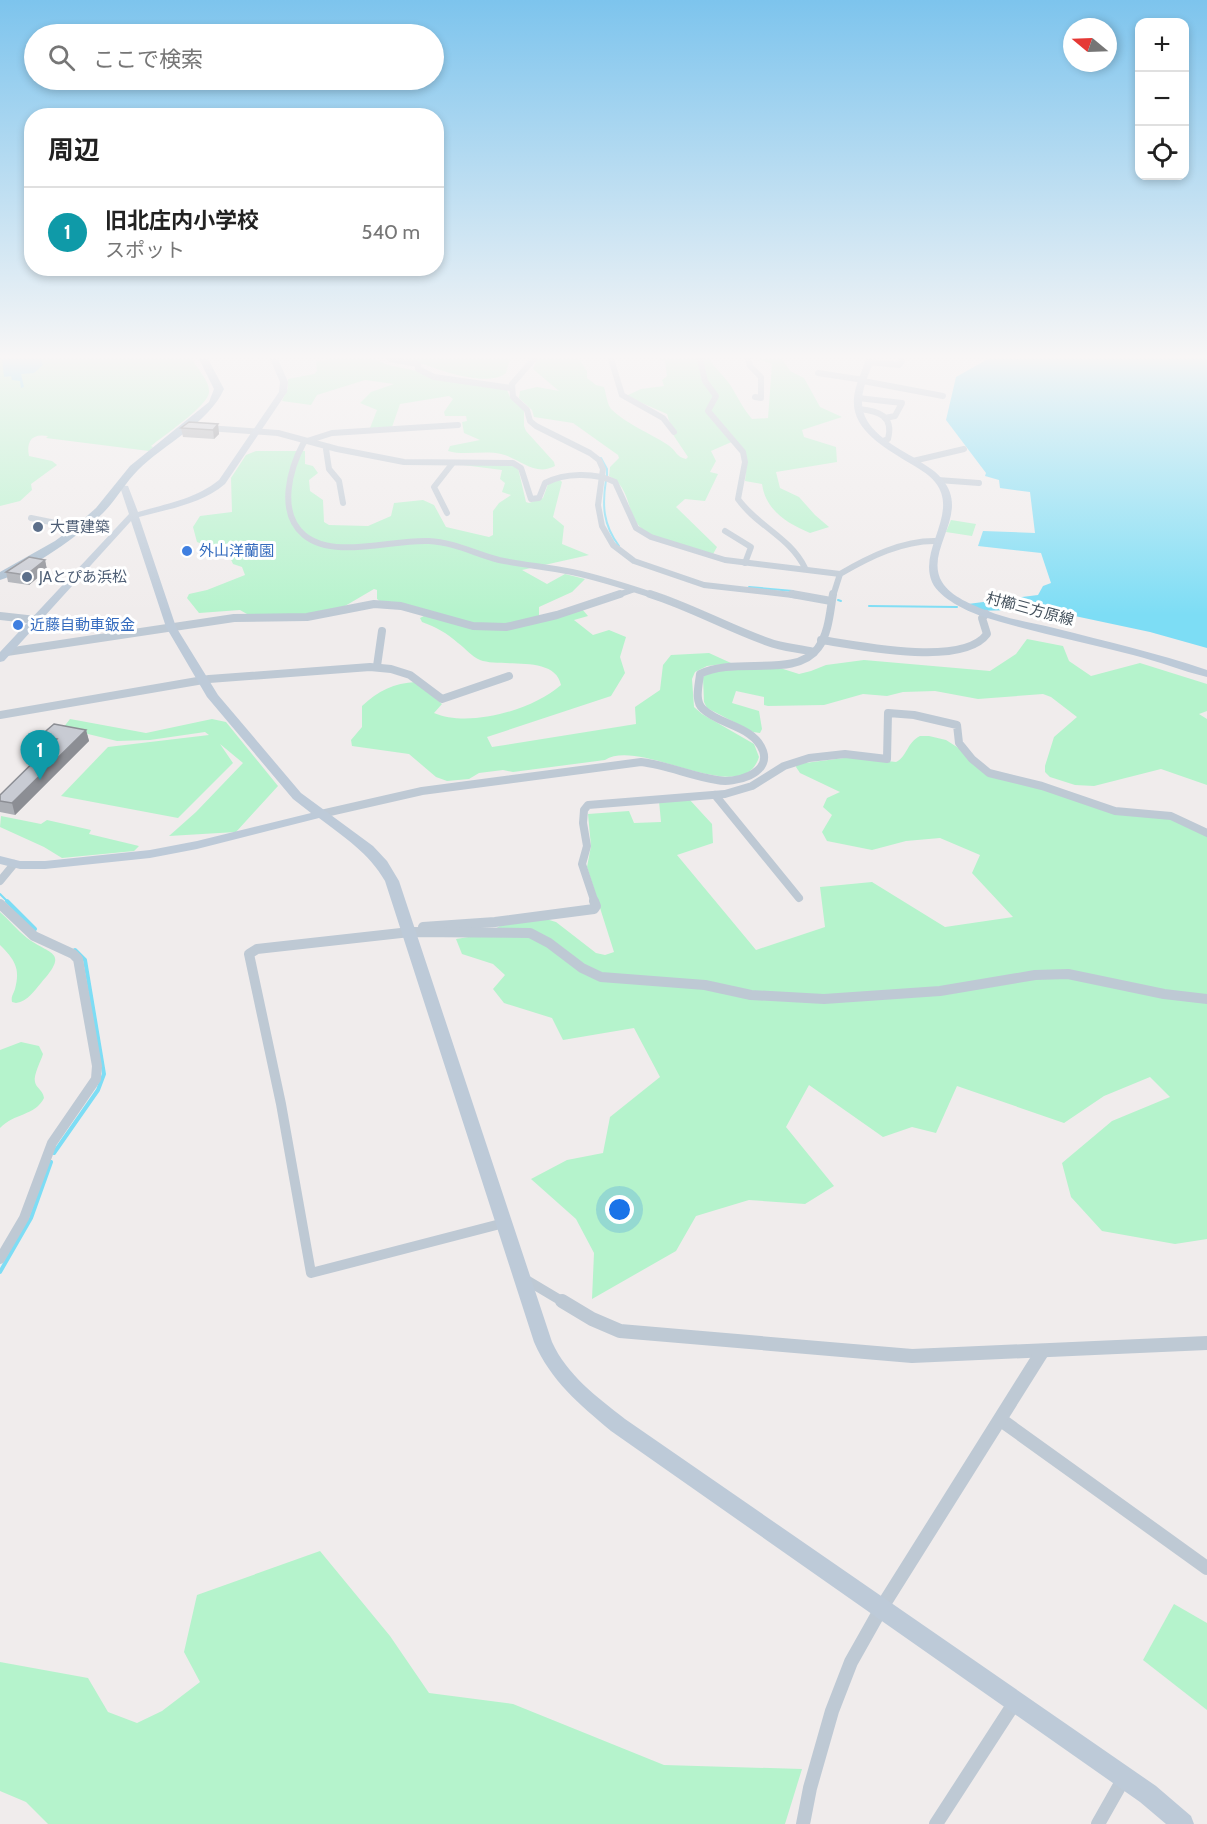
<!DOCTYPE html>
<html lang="ja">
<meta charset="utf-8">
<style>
body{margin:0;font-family:Cabin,"Noto Sans JP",sans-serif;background:#f6f6f6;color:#222}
.controls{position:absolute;right:18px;top:18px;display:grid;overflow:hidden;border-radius:12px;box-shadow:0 3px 9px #0003}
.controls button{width:54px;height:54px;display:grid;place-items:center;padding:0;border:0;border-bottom:2px solid #e0e0e0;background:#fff;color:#222;font:30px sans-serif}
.compass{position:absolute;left:1063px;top:18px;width:54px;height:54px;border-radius:50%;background:#fff;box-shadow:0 3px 9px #0003;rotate:289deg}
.you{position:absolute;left:620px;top:1210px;width:21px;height:21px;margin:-15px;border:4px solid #fff;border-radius:50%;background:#1a73e8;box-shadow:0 0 0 9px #1a73e833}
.badge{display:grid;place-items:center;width:39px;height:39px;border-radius:50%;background:#d93025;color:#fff;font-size:20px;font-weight:700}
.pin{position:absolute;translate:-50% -50px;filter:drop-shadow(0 2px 3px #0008)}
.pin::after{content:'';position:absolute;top:32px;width:21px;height:18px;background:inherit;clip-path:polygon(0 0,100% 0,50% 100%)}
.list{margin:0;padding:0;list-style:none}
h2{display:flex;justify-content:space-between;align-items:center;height:78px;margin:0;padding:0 24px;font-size:26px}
h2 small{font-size:20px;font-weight:400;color:#767676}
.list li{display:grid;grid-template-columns:39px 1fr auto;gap:18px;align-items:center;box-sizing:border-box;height:90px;padding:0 24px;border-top:2px solid #e0e0e0}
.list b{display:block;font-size:22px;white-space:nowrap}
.list p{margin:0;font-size:20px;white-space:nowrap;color:#767676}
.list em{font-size:20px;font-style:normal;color:#767676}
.icon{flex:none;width:33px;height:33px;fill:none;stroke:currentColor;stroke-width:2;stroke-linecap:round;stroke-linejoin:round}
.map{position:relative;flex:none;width:1207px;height:1824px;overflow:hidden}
.search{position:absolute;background:#fff;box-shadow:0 3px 9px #0003;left:24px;top:24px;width:420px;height:66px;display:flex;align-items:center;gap:15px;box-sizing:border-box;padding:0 21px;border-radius:33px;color:#767676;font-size:22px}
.panel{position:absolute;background:#fff;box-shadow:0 3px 9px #0003;left:24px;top:108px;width:420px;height:168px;border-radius:24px}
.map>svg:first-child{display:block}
.green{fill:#b5f3cc}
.water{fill:#7dddf5}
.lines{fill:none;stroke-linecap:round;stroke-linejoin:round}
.stream-far1{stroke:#7dddf5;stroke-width:2}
.stream{stroke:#7dddf5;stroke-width:4}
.street-far3{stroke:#bec9d4;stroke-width:6}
.street-far2{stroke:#bec9d4;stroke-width:8}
.street-far1{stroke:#bec9d4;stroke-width:10}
.street{stroke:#bec9d4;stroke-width:14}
.secondary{fill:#bdcad8;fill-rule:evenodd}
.primary{fill:#a9bdcf;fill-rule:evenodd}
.wall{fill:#acafb5}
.shaded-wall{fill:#8c8e94}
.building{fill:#c8cbd3;stroke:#8c8e94;stroke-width:1.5}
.service-dot{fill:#5c6f8a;stroke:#fff;stroke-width:2}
.shop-dot{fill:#3f7fe0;stroke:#fff;stroke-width:2}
.labels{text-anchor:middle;stroke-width:6;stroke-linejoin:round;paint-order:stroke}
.far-service-label{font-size:15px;fill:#4e5e75;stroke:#fff;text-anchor:start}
.far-shop-label{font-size:15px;fill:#366cbe;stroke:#fff;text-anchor:start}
.far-street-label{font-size:15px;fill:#43505c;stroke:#fff}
</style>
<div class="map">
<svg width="1207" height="1824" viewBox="0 0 1207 1824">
<rect width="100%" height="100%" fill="#f0ecec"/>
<g class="green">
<path d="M0 359H192C197 369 210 381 209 392 209 405 163 436 151 446L153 447 149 451 46 438 48 436C32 433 26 441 29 456L52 461 57 465 31 484 32 490 20 501 0 506Z"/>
<path d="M330 359H374L388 365 507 390 510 397 524 411V426L526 431 554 462 555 466C534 477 520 458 501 454 484 450 464 456 448 451L450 446 480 440 464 433 462 422 467 421 466 416H445L444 412 453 399 449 396 400 404 392 427 370 428 377 410 360 403 371 392 394 384 365 380 317 395 311 405 282 401 288 388V379L314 374 317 371 316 362Z"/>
<path d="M397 359H510L506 373C488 387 445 372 426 365 417 362 407 362 397 359Z"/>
<path d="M537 359H579L587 371V378L596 385 604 387C606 393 607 404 611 409 626 424 650 433 668 445 676 450 676 457 686 459L688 457 674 436 667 414 626 396 641 389 664 386 662 380 667 376 665 361 658 359H709C716 369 725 377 731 386 738 398 743 408 752 419L768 418 772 364 758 359H782L790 371 804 378 820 407 842 417 802 430 804 437 836 447 837 462 776 472 780 488 799 497 815 515 829 527 810 533C787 523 766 511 762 484L745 481 747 462 736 440 711 451 716 461 710 472 718 474 705 501 685 499 676 507 717 547 713 554C695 548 651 540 639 526 626 510 631 488 609 476L610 467 619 458 618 455 573 423 534 417 532 410 519 398 520 391 537 387 559 391 533 369Z"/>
<path d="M256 451H305V464L313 466 318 473 309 480 310 491 323 500 324 522 329 525 368 526 391 516 394 503 423 500 434 505 446 527 489 537 493 535V511L499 503 511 495 502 492 505 483 500 479 502 470 463 465 511 464 518 468 526 502 529 503 543 498 548 484 560 480 562 482 553 517 564 526 562 544 589 555 522 570 547 584 565 574 585 579 572 592 539 607V616L515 623 485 626 381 602 377 599V590L374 589 345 606 317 614H247L240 610 199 613 187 598 189 594 207 590 245 575 242 567 233 564C226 546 212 548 197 542L193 527 200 516 232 512 231 478 246 455Z"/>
<path d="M951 520 976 524 972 536 946 532Z"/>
<path d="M582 609 588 616 574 620 593 635 609 630 626 637 620 657 625 673 611 696 487 737 492 747 636 724 635 707 660 690 663 665 671 655 709 653 731 663 707 666 695 672 692 679 694 707 702 714 754 744 759 757C743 810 641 737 605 760L513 772 503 770 479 773 469 779 447 781 436 777 409 754 352 746 351 740 362 727V706C378 691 394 683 416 682L442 704 434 713C469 728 533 710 561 685 555 654 501 668 480 660 472 657 465 648 458 643 447 633 436 627 422 622L420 618 424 616 483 629Z"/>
<path d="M1027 639 1063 646 1069 661 1091 676 1140 663 1207 684V711L1199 714 1207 719V785L1161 769 1094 786 1075 785 1050 777 1045 772V766L1054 737 1077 717 1051 697 1043 694 978 699 935 691 903 692 887 696 863 694 824 705 768 706 764 705V697L736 691 732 703 759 711 762 729 760 733 753 732 707 708 704 702 703 677 713 671 780 668 799 674 811 671 826 665 864 660 990 671 1016 654Z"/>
<path d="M70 719 146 733 212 719 226 722 278 786 236 832 169 836 196 812 243 763 220 744 233 763 178 818 61 796 108 747 209 735 205 732 150 740 117 741 63 728Z"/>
<path d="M920 736H929L946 740 960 749 972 763 1029 784 1109 812 1167 817 1207 836V1239L1175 1244 1102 1231 1071 1197 1062 1163 1112 1121 1170 1097 1150 1077 1104 1096 1064 1123 957 1086 936 1133 912 1127 883 1137 809 1085 786 1127 834 1186 805 1204 749 1200 696 1216 676 1251 592 1299 594 1253 576 1219 531 1179 567 1160 603 1153 610 1117 660 1077 634 1028 563 1040 552 1018 504 1003 493 989 505 975 493 964 462 954 456 939 487 934 503 924 546 919 556 922 596 953 605 955 614 952 587 867 591 846 588 814 629 811 634 823 661 822 659 801 689 799 712 824 713 843 677 855 756 950 825 927 820 887 872 882 945 927 1013 917 972 873 980 855 940 838 906 841 872 850 827 841 822 832 832 815 823 807 827 798 840 792 800 773 796 767 797 764 852 757 896 762C907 757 907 742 920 736Z"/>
<path d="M1 816 41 824 47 820 91 830 89 834 139 846 134 851 62 858 44 847 0 827Z"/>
<path d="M0 912C9 920 17 930 27 938 50 955 70 951 41 983 34 991 28 1001 16 1003L12 1002C11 996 13 995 15 989 21 968 14 959 0 945Z"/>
<path d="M21 1042 39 1046 43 1054C41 1061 33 1075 35 1082 36 1088 43 1090 44 1098 35 1116 14 1113 0 1128V1050Z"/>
<path d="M320 1551 390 1636 429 1693 513 1704 664 1765 802 1769 785 1824H48L26 1802 0 1791V1662L88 1678 108 1712 137 1723 162 1711 200 1682 184 1652 197 1595Z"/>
<path d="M1174 1604 1207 1623V1710L1143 1660Z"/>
</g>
<g class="water">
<path d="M2 359H41L43 365 34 373 21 374 24 387 21 388 20 381 12 380 11 376 4 377Z"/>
<path d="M988 359H1207V648L1150 632 1023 605 1021 610 969 611 960 605 1038 595 1043 586 1051 583 1041 553 978 546 983 531 1035 533 1030 492 1000 488 999 480 985 476 986 473 946 420 956 377Z"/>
</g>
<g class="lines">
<g class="stream-far1">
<path d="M601 458 607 469V476"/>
<path d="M606 480C602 505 603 525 619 546"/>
<path d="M749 587 793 591"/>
<path d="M838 600 841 601"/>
<path d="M869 606 957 607"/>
<path d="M0 894 9 903"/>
</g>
<g class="stream">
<path d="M7 901 35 929"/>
<path d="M54 1153 98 1090 104 1074 85 960 75 950"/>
<path d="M0 1272 31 1218 51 1162"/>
</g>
<g class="street-far3">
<path d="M390 359 418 364V369L434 377 511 388"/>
<path d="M534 359 512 384 513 397 527 410 530 421 536 426 590 453 599 460 603 469 598 505 602 526 613 545 634 561 704 585 801 596"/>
<path d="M611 359 622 395 663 418 674 432"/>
<path d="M700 359 705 381 716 396 708 411 743 452 745 462 738 499C757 526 790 537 805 568"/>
<path d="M748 359 750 366 761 377V398L755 397"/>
<path d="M869 362 899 365 902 361"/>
<path d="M818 373 864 380"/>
<path d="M863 381 943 396"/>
<path d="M858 398 902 403 895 416 885 418"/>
<path d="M859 409C879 411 894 416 888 439L883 441"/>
<path d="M458 425 332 433 304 442C290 468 277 512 304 535 334 560 392 539 429 541 453 542 476 554 499 560 523 565 548 567 572 572 600 578 628 587 655 596"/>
<path d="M208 428 278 433 337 449 404 462 513 463 521 468 531 499 539 498 545 483C564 473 595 472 615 482L636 528 651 537 725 560 840 574"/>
<path d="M329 447 326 449 329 469 339 481 343 503"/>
<path d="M913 461 964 449"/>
<path d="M938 480 979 483"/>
<path d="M447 513 434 487 452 464"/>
<path d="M31 518 80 528"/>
<path d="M725 531 751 547 745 563"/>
<path d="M615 596 632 590"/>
<path d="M833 596 840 574C869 557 903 540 937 541"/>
</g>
<g class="street-far2">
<path d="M650 594C691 607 728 628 768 642 783 648 799 648 814 652"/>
<path d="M792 594 831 601"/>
<path d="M0 616 36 620"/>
<path d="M821 640C858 645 962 668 987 634L982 618 986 614"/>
<path d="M7 652 234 618 307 617 374 604 401 606 473 626 506 627 557 615 620 594"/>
<path d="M377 666 382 631"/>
<path d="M0 715 209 679 370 667 391 669 410 675 442 699 509 676"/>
<path d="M715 795 799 898"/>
<path d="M321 814 422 791 641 762C667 765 691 776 717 780 734 784 771 774 763 751 754 726 719 725 703 709 694 701 699 685 700 674 735 656 796 679 818 648 829 633 830 611 833 594"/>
<path d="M0 881 14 864"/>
<path d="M595 903 582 864 587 846 583 823 584 810 588 805 725 794 752 786 784 766 809 758 845 754 887 759 888 713 914 715 957 725 959 743 972 759 989 773 1042 786 1115 811 1171 816 1207 833"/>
</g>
<g class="street-far1">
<path d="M0 904 34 936 73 954 78 959 97 1066 96 1079 52 1143 24 1218 0 1259"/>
<path d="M423 927 495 922 594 909 596 906 594 901"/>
<path d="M504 1223 311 1273 281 1104 249 954 257 949 410 932 530 933 549 943 582 968 601 977 705 985 751 995 824 999 940 991 1035 975 1068 974 1164 994 1207 999"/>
<path d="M523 1278 565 1303"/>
</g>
<g class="street">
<path d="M562 1301 592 1319 620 1331 912 1356 1207 1343"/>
<path d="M1001 1420 1207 1568"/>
<path d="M803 1824 810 1788 832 1711 851 1662 882 1607 1042 1352"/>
<path d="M936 1824 1015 1702"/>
<path d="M1098 1824 1124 1778"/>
</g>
<g class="secondary">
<path d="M270 359H278L288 382 287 392 225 484C201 504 169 509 139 517L176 627 218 695 301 793 373 846 387 861 399 881 552 1342C567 1375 597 1397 625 1419L1156 1786 1191 1816 1194 1824H1166L1140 1802 611 1431C579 1404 551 1381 534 1342L385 881C369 853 344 837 319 818L197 849 150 858 45 869H20L0 864V856L20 861H45L150 850 197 841 311 813 293 799 207 697 166 627 131 521 4 661 0 662V652L129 514 121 490 115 489V485L128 486 138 512C165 504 196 499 219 480L279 392 280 382Z"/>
<path d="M866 359H874C870 372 863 385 862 399 860 428 891 444 913 457 923 464 934 469 942 479 972 514 923 550 942 582 951 597 973 605 988 611 1008 619 1032 623 1054 628 1105 641 1157 653 1207 670V677C1182 671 1158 661 1133 655 1084 642 1032 632 984 617 967 611 940 599 932 582 918 549 960 513 935 482 928 473 916 467 906 461 884 447 851 429 854 398 855 385 862 372 866 359Z"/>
</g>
<path class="primary" d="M199 359H208L224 389C209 423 164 444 138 470 125 483 116 500 103 513 84 532 26 573 0 580V572L55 541 78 524 96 508 130 466 209 402 214 389Z"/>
</g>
<g class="wall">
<path d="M218 424 219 434 214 439 183 437 181 428Z"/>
<path d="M45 560 47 570 29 585 8 582 6 572Z"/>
<path d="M86 730 89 741 15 815 0 812V795L48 749 43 748 40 736Z"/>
</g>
<g class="shaded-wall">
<path d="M218 424 219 434 214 439 213 430Z"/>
<path d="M45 560 47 570 29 585 26 575Z"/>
<path d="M86 730 89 741 15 815 12 803Z"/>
</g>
<g class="building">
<path d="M189 422 218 424 213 430 181 428Z"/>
<path d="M29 557 45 560 26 575 6 572Z"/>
<path d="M54 724 86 730 12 803 0 801V795L57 739 40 736Z"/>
</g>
<linearGradient id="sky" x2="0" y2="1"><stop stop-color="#7dc4ed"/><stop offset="0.58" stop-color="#f8f6f6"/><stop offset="1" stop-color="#f8f6f6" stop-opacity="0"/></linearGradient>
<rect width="1207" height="615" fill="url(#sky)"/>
<g class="service-dot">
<circle cx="38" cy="527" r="6"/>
<circle cx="27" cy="577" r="6"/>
</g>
<g class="shop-dot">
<circle cx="187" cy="551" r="6"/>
<circle cx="18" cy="625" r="6"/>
</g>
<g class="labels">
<g class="far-service-label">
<text x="50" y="532">大貫建築</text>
<text x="39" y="582">JAとぴあ浜松</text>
</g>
<g class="far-shop-label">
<text x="199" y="556">外山洋蘭園</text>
<text x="30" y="630">近藤自動車鈑金</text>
</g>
<g class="far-street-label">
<text transform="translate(1030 609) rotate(15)" y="5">村櫛三方原線</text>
</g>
</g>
</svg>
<div class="controls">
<button>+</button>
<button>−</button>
<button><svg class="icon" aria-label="locate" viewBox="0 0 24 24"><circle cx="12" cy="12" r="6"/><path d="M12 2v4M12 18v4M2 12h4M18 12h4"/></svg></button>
</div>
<svg class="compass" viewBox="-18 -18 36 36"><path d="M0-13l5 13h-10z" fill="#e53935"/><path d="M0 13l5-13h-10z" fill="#767676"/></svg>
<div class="you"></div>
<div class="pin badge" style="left:40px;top:780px;background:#0f9aa8">1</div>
<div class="search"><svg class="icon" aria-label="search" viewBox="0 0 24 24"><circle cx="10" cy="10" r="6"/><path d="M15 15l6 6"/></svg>ここで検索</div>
<section class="panel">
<h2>周辺<small></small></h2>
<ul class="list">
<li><span class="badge" style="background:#0f9aa8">1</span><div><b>旧北庄内小学校</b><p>スポット</p></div><em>540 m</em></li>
</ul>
</section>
</div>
